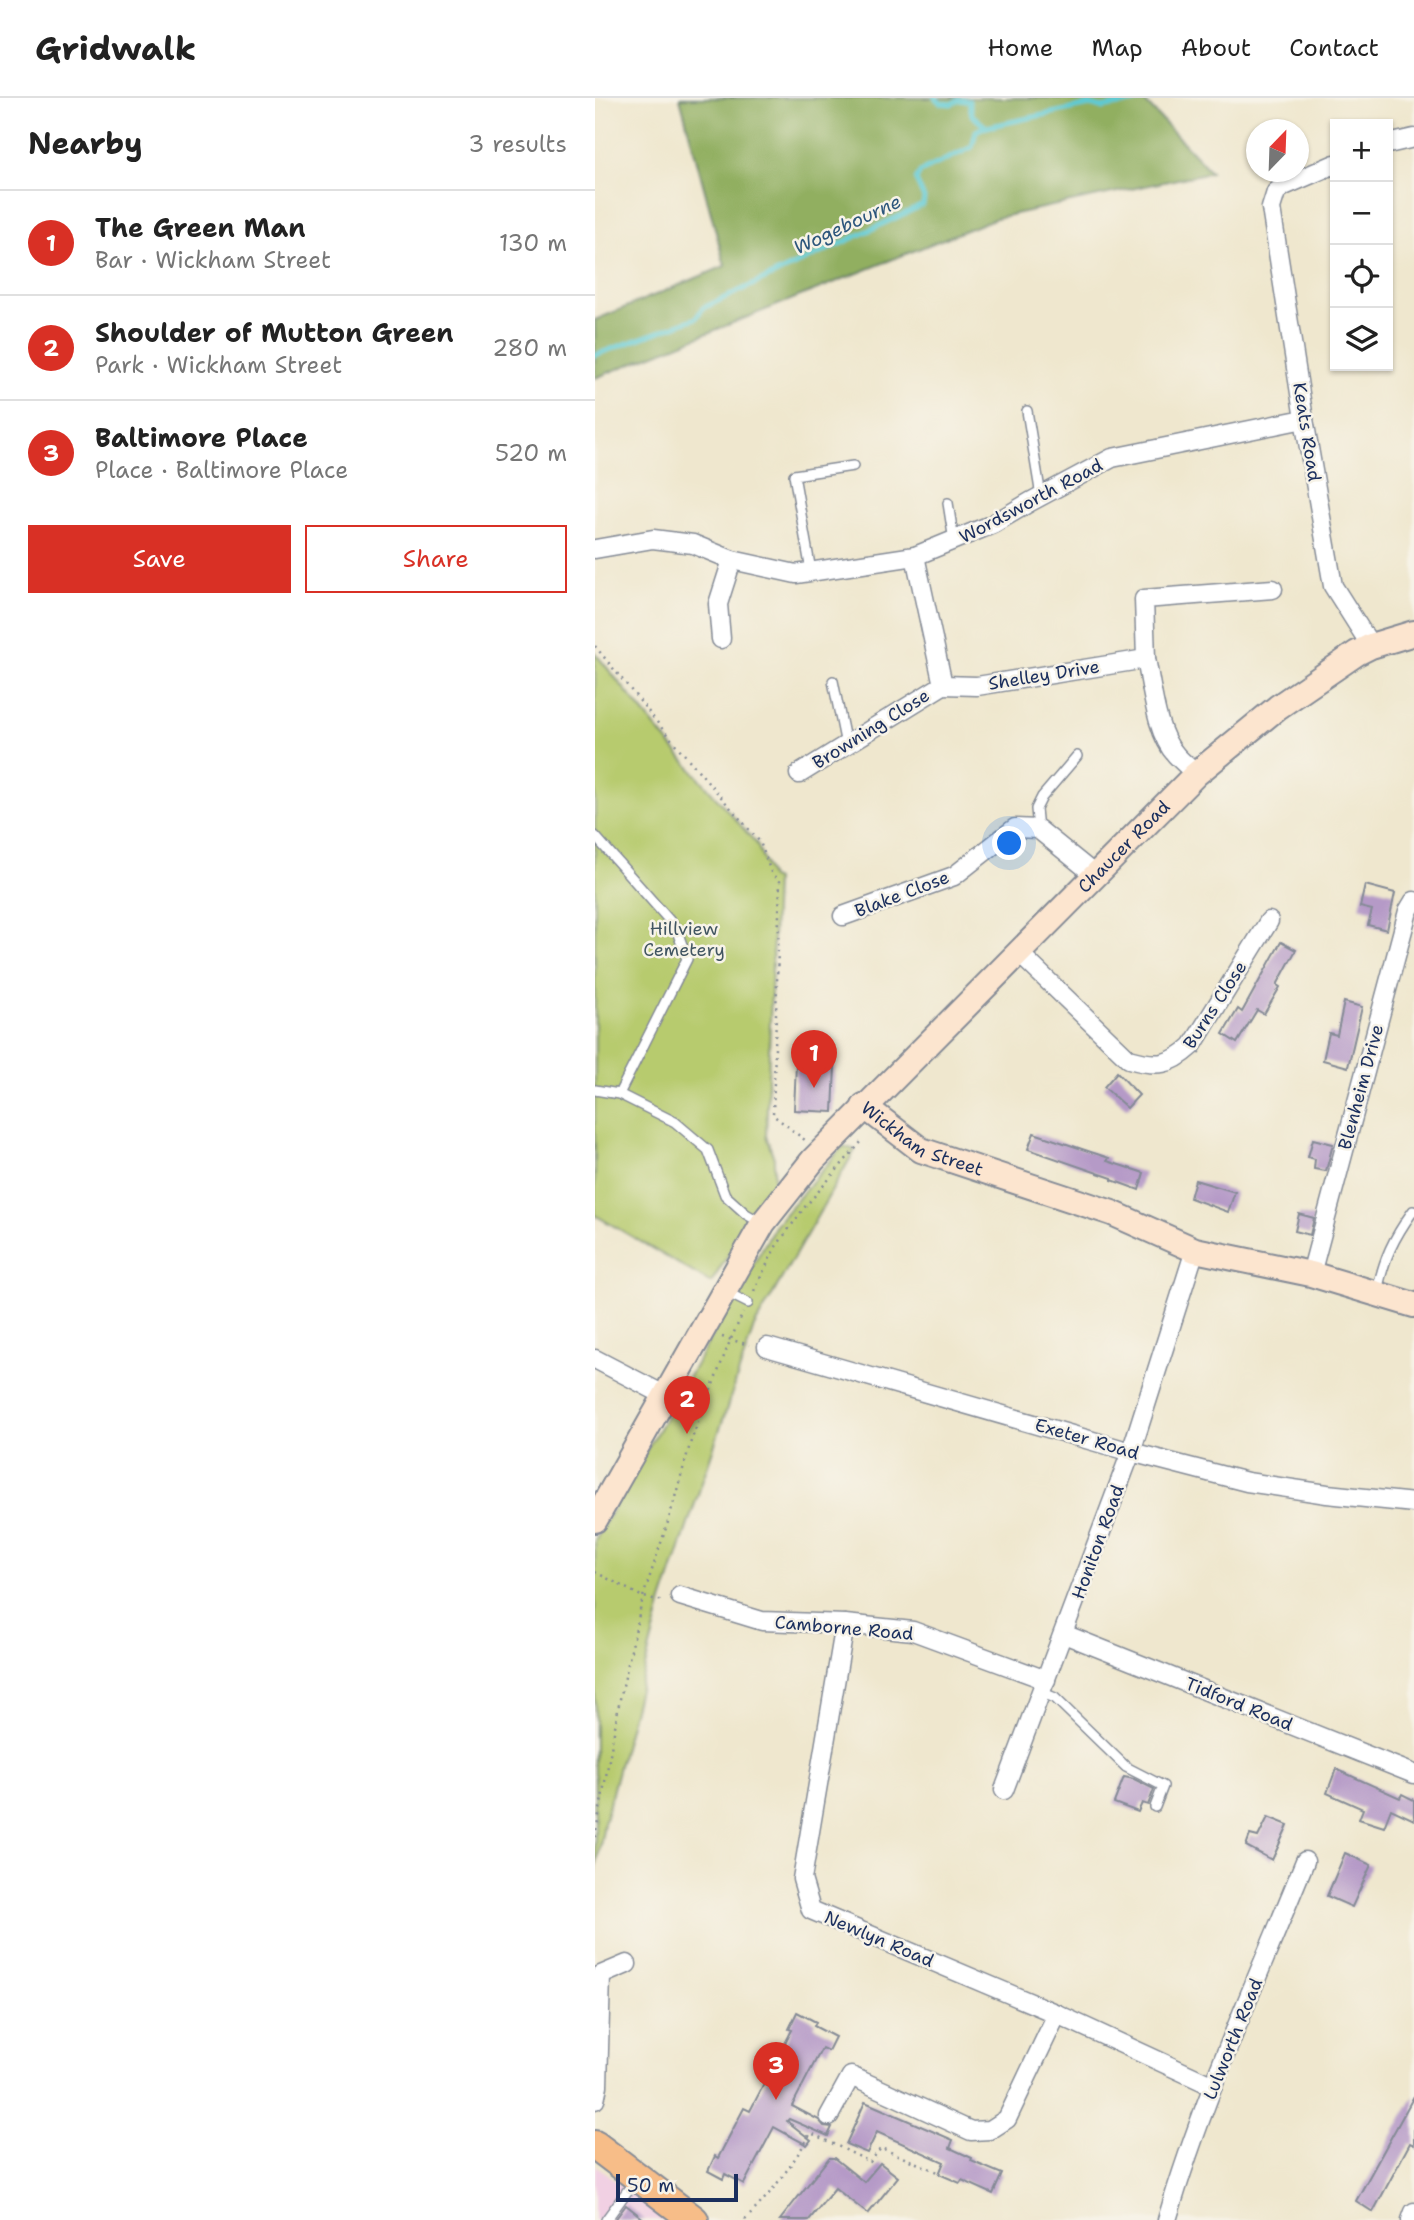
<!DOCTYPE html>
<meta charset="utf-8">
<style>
body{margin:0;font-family:"Shantell Sans",sans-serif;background:#f6f6f6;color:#222}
.controls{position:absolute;right:21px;top:21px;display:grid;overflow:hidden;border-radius:0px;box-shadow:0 2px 5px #0004}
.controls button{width:63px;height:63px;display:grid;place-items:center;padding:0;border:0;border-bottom:2px solid #e0e0e0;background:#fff;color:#222;font:35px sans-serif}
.compass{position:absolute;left:651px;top:21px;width:63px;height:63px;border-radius:50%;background:#fff;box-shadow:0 2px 5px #0004;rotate:23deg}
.scale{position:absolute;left:21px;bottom:18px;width:122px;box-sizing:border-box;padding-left:7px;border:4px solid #1b2f5e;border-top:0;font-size:19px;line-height:24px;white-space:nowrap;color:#1b2f5e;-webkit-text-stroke:5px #f7f3e8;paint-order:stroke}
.you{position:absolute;left:415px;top:746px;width:24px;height:24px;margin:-18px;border:5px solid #fff;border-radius:50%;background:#1a73e8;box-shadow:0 0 0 10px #1a73e833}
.badge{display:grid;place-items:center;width:46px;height:46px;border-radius:50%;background:#d93025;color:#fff;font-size:23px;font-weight:700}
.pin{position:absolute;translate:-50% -58px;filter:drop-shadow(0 2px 4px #0008)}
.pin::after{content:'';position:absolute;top:37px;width:24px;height:21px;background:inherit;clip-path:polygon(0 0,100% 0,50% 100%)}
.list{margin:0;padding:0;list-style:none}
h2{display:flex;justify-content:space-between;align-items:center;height:91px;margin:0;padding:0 28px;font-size:30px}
h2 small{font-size:23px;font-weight:400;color:#767676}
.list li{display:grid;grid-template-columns:46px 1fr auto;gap:21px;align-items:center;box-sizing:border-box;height:105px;padding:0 28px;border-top:2px solid #e0e0e0}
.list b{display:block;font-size:26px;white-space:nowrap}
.list p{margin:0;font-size:23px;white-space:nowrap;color:#767676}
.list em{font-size:23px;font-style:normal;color:#767676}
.actions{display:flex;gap:14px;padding:21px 28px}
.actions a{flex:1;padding:16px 0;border:2px solid #d93025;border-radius:0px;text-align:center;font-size:24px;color:#d93025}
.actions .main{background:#d93025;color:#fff}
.icon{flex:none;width:38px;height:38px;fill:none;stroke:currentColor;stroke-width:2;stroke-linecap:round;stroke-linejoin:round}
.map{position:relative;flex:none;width:819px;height:2122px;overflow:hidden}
header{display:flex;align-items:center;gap:42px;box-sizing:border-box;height:98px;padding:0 35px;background:#fff;border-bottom:2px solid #e0e0e0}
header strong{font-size:33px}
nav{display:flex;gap:38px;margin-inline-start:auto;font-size:24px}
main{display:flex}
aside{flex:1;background:#fff}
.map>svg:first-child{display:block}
.built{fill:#f1d0e3}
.green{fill:#b7cb6e;stroke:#697d66;stroke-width:2}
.forest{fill:#91af61;stroke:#566f60;stroke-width:2}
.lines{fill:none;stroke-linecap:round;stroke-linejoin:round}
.stream{stroke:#5dcad4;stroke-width:5}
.building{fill:#b59ac7}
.lane-casing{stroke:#858b96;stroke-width:12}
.street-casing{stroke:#858b96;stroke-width:21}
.secondary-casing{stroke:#858b96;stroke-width:28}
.primary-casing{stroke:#858b96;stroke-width:32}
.path{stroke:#858b96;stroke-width:2.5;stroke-dasharray:2 5;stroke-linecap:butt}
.lane{stroke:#fff;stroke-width:9}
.street{stroke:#fff;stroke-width:18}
.secondary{stroke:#fce5cf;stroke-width:24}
.primary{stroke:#f7bd88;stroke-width:28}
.labels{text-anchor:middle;stroke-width:5;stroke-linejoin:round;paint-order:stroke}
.street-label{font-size:18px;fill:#1b2f5e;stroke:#f7f3e8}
.park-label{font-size:18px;fill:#425662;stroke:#f7f3e8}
.water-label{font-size:19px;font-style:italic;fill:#2c567c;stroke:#f7f3e8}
</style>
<header>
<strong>Gridwalk</strong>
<nav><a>Home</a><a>Map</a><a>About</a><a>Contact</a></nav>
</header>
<main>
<aside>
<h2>Nearby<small>3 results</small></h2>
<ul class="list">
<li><span class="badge">1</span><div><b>The Green Man</b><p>Bar · Wickham Street</p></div><em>130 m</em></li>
<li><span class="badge">2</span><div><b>Shoulder of Mutton Green</b><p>Park · Wickham Street</p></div><em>280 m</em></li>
<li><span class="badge">3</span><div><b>Baltimore Place</b><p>Place · Baltimore Place</p></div><em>520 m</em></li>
</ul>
<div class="actions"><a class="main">Save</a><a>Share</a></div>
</aside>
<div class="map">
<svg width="819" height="2122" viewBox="0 0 819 2122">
<rect width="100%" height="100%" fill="#f7f3e8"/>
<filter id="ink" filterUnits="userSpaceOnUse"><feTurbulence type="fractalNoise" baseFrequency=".0143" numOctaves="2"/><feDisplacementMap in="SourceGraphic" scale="14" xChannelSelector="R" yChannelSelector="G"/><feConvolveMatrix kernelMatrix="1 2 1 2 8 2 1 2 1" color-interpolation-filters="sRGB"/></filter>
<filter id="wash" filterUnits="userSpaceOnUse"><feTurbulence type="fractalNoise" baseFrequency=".00686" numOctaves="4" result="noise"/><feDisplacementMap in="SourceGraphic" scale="28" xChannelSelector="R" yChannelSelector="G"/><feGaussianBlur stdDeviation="1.57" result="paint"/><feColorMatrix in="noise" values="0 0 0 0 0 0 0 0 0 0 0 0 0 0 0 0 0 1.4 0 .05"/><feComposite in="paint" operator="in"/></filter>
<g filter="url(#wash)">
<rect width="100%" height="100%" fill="#efe7ce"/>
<path class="built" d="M0 2067 72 2122H0Z"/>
<g class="green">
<path d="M0 555 67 637 162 746 175 780 180 782 171 1038 179 1060V1083L116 1185 0 1117Z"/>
<path d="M248 1048 260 1052 159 1229 67 1504 9 1725 0 1778V1442L182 1125Z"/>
</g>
<path class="forest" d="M85 0H538L548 2 616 74 401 120 0 280V222L130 168Z"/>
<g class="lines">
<g class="stream">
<path d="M340 0 346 5 356 6 364 2 374 3 377 17 391 29"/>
<path d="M0 257 101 220 108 210 328 107 329 100 321 82 325 74 377 49 381 33 387 30 495 7 507 10 560 0"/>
</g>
</g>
<g id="blocks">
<g class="building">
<path d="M770 787 800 795 792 832 773 827 777 812 765 809Z"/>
<path d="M686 844 701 852 682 887 685 889 669 916 662 912 642 945 628 936 643 911 647 914Z"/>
<path d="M749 904 767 909 753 969 728 962 734 935 742 937Z"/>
<path d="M201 966 240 968 238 1014 199 1012Z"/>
<path d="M522 974 544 997 532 1010 509 989Z"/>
<path d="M439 1035 514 1060 512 1063 549 1075 544 1092 517 1082V1080L433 1051Z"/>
<path d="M718 1041 738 1046 731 1073 719 1071 720 1061 713 1059Z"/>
<path d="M600 1082 640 1094 633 1114 595 1100Z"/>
<path d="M704 1116 719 1120 715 1137 700 1133Z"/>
<path d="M741 1671 805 1700 807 1696 819 1702V1722L796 1711 789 1729 764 1721 768 1711 732 1695Z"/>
<path d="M529 1679 539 1681 559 1691 553 1707 547 1705 543 1714 519 1705Z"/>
<path d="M673 1719 693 1727 677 1762 651 1748 655 1737 663 1739Z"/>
<path d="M750 1755 776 1767 757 1809 732 1798Z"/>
<path d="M202 1914 221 1924 219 1928 240 1939 233 1953 227 1950 197 2008 224 2022 229 2028 237 2029 233 2038 194 2021 192 2023 216 2042 212 2047 179 2029 149 2086 130 2076 128 2081 113 2073 120 2058 123 2060 149 2010 155 2013 197 1932 194 1931Z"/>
<path d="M819 1998V2047L815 2045 778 2114 761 2103Z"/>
<path d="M270 2004 358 2042 355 2050 377 2060 376 2063 407 2076 398 2096 367 2082 365 2085 344 2076 349 2064 282 2034 272 2055 251 2046Z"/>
<path d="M234 2060H239L269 2084 285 2065 303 2079 273 2116 240 2090 214 2122H185Z"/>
<path d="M31 2107 50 2122H20Z"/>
</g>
</g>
</g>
<g filter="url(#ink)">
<use href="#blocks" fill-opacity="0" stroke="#858b96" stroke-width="2"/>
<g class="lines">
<defs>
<g id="lane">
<path d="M432 313 446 398"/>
<path d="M353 405 359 443"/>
<path d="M216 473 199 377 258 368"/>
<path d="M238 583 251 647"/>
<path d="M443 731 441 711 447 699 482 658"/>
<path d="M0 738 81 830 92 861 24 996"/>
<path d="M0 992 24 996 80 1024 113 1052 130 1097 151 1116 165 1124"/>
<path d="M131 1194 153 1205"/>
<path d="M782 1194C789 1160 798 1141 818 1113"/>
<path d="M446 1594 460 1600 531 1669 568 1688 560 1709"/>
<path d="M11 2122 41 2081"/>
</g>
<g id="street">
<path d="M793 46 819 40"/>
<path d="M740 66 689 88 681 94 676 110 709 321 738 488 776 548"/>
<path d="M0 451 58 441 98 446 137 462 201 476 320 458 398 426 435 404 517 360 709 321"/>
<path d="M320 458 348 587 382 588 551 561C557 589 561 636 581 657 587 664 595 670 601 676"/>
<path d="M126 541 123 506 137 462"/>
<path d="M551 561 549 501 678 491"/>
<path d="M204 676 348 587"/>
<path d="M248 818 359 778 420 730 443 731 501 778"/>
<path d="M425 856 534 961C562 969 575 968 597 948L674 823"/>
<path d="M716 1176 813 813 819 803"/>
<path d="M172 1249 536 1354 652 1384 732 1396 819 1405"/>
<path d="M0 1261 71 1298"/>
<path d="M85 1498 167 1523 250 1526 318 1533 451 1582"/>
<path d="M250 1526 207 1781 216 1812 462 1916 618 1988"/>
<path d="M469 1536 819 1676"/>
<path d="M409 1692 536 1354 600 1152"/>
<path d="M0 2002 3 1988 6 1877 32 1866"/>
<path d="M234 2018 256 1978 376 2033 395 2032 412 2021 462 1916"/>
<path d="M572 2122C608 1999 662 1882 710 1763"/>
<path d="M816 2122 819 2114"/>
</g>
<g id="secondary">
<path id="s1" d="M269 1008 326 1052 517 1115 600 1152 716 1176 819 1207"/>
<path id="s2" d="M0 1422 168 1125 218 1062 601 676 683 609 762 555 776 548 819 535"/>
</g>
<path id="primary" d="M0 2047 99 2122"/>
</defs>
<use href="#lane" class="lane-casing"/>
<use href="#street" class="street-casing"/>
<use href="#secondary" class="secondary-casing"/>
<use href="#primary" class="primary-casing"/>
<g class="path">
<path d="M0 548 70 634 165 744 177 777 185 782 178 1017 211 1043"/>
<path d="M159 1193 180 1150 209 1110 267 1043"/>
<path d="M127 1239 154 1247"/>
<path d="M0 1474 48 1499 69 1503"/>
<path d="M0 1739 25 1601 48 1499 73 1424 96 1343 135 1243 148 1215"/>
<path d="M150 2122C176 2096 197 2067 216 2035L275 2064 286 2050 343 2074"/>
</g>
<use href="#lane" class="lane"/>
<use href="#street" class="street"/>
<use href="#secondary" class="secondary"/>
<use href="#primary" class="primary"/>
</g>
</g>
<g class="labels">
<g class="street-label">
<text transform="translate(712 334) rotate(81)" y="6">Keats Road</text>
<text transform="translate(436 403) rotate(-28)" y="6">Wordsworth Road</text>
<text transform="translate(449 577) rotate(-9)" y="6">Shelley Drive</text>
<text transform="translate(276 631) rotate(-32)" y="6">Browning Close</text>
<text dy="6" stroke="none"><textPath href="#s2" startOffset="863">Chaucer Road</textPath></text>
<text transform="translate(307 796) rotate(-21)" y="6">Blake Close</text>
<text transform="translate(620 907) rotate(-57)" y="6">Burns Close</text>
<text transform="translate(766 989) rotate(-75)" y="6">Blenheim Drive</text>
<text dy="6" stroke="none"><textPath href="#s1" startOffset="68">Wickham Street</textPath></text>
<text transform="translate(492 1341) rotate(16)" y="6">Exeter Road</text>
<text transform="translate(503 1444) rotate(-70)" y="6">Honiton Road</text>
<text transform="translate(249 1530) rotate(5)" y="6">Camborne Road</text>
<text transform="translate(644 1606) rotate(22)" y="6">Tidford Road</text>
<text transform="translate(284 1841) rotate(23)" y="6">Newlyn Road</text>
<text transform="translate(638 1941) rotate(-68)" y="6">Lulworth Road</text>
</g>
<g class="park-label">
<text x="89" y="837">Hillview<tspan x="89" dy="21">Cemetery</tspan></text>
</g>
<g class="water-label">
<text transform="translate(252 126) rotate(-25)" y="7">Wogebourne</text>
</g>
</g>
</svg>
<div class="controls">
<button>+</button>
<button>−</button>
<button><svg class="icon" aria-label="locate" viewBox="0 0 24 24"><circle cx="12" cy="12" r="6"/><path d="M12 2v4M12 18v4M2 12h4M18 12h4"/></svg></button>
<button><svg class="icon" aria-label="layers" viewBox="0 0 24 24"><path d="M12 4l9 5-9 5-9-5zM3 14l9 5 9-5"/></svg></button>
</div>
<svg class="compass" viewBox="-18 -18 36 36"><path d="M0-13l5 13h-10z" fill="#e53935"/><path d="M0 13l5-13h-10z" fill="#767676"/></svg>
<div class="scale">50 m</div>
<div class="you"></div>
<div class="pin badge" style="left:219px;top:990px">1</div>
<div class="pin badge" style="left:92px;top:1336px">2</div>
<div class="pin badge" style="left:181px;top:2002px">3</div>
</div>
</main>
